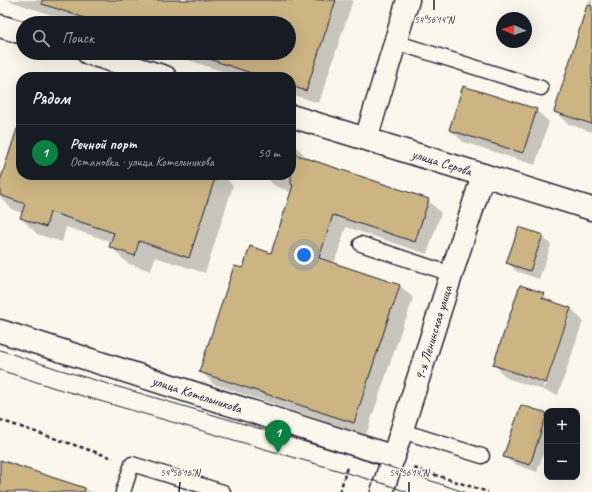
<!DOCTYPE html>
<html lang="ru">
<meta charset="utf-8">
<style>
body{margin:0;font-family:Caveat,sans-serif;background:#20242c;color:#f1f3f6}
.controls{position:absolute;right:12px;bottom:12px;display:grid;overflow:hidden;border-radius:8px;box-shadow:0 4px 16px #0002}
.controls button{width:36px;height:36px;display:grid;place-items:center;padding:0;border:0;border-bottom:1px solid #363941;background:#171b24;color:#f1f3f6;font:20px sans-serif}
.compass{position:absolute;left:496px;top:12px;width:36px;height:36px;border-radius:50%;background:#171b24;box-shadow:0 4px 16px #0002;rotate:273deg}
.you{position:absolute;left:304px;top:255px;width:14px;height:14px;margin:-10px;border:3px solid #fff;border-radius:50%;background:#1a73e8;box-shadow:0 0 0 6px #1a73e833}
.badge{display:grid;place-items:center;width:26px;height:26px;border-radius:50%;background:#0b8043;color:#fff;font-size:13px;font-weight:700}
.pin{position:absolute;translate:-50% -33px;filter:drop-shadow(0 1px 2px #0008)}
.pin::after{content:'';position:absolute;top:21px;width:14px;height:12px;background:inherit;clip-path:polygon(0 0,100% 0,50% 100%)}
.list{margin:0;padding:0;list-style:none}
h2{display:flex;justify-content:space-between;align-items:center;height:52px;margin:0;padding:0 16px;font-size:17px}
h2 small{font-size:13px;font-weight:400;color:#9ea1a6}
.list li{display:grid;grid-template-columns:26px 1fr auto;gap:12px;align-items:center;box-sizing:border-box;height:56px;padding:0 16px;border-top:1px solid #363941}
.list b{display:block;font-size:15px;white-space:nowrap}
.list p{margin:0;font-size:13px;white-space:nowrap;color:#9ea1a6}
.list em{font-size:13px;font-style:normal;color:#9ea1a6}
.icon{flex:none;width:22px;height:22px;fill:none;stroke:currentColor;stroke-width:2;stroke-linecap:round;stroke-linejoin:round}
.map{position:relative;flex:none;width:592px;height:492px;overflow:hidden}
.search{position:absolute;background:#171b24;box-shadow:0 4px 16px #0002;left:16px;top:16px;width:280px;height:44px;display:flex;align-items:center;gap:10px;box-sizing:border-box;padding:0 14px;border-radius:22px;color:#9ea1a6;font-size:15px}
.panel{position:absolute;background:#171b24;box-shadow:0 4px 16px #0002;left:16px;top:72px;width:280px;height:108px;border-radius:16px}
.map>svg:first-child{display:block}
.shadow{fill:#0003;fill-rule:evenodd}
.building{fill:#ccb483;stroke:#22223b}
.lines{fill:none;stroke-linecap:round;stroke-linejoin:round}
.lane-casing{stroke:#22223b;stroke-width:17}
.street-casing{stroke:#22223b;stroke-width:25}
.secondary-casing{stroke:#22223b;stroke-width:25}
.path{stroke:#22223b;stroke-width:2.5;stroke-dasharray:4 3;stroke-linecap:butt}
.lane{stroke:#fbf7ec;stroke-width:14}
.street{stroke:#fbf7ec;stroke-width:22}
.secondary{stroke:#fbf7ec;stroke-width:22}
.tram{stroke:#22223b;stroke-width:1}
.ticks{fill:none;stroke:#22223b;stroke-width:1.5}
.labels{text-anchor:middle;stroke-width:3;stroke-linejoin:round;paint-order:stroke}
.street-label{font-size:14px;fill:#22223b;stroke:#fbf7ec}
.ticks-label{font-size:10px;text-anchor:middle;fill:#22223b;stroke:#fbf7ec;stroke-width:3;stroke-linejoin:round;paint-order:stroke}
</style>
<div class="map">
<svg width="592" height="492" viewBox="0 0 592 492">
<rect width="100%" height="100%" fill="#fbf7ec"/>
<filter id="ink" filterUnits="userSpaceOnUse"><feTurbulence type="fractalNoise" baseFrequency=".025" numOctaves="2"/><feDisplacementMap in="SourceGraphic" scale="8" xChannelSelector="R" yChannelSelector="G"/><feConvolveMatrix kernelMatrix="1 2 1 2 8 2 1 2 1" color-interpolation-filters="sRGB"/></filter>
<g filter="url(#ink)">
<g class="shadow">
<path d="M7 0H353L319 103 291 94V77H240L167 53H289V23H76Z"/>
<path d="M590 0H592V132L568 124 555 112Z"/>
<path d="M536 110 549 122 535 165 463 142 451 130Z"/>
<path d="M21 120V175H223L233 186 205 273 155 257 151 271 127 263 111 247 112 242 66 227 62 242 37 234 21 218 23 213 13 210 0 197V184Z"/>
<path d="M291 145 296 147 309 159 428 200 441 213 427 254 346 227 334 264 400 286 413 298 406 320 405 319 366 435 213 384 201 371 244 270 272 254 292 192 275 186 264 175H291Z"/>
<path d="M542 236 551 245 539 279 516 271 507 262Z"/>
<path d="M543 294 551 302 571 308 583 321 558 395 507 378 494 365ZM568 314H570L545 388 543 387Z"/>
<path d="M546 414 547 441 537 472 512 463 504 456Z"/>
<path d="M0 461 93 492H0Z"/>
</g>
<g class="building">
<path d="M42 0H336L306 91 291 86V77H263L191 53H289V23H100L42 4Z"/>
<path d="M587 5 592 6V124L554 112Z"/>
<path d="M463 86 537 109 523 153 449 130Z"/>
<path d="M17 129H21V175H216L189 258 139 241 135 256 109 247 114 233 50 212 46 227 20 218 25 204 0 195V181Z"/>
<path d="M291 153 429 199 415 242 333 215 319 258 400 285 393 307H392L354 423 199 372 234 266 243 268 250 246 271 253 293 185 291 184Z"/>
<path d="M519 227 543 235 530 271 506 263Z"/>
<path d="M520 285 544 293 542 298 571 308 546 383 493 365Z"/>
<path d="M521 405 547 413 530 465 503 457Z"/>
<path d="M0 460 85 488 84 492H0Z"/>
</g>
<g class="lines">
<defs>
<g id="lane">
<path d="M395 42 541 88"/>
<path d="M361 244 451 274"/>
<path d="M402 431 482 456"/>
<path d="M123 492 132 464 223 492"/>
</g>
<g id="street">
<path d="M0 26 23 33"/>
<path d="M88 53 165 77"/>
<path d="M291 116 366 139"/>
<path d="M483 175 592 209"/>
<path d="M0 331 394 457"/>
</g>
<path id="secondary" d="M382 492 483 175 366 139 408 0"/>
</defs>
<use href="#lane" class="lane-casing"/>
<use href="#street" class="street-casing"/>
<use href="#secondary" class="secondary-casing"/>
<g class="path">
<path d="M0 420 113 458"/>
<path d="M414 468 488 492"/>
<path d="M340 492 347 467"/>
</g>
<use href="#lane" class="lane"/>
<use href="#street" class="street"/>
<use href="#secondary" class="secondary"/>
<g class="tram">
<path d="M0 350 61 370 390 467 464 492"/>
<path d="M0 370 55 388 385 484 407 492"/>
</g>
</g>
</g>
<path class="ticks" d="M434 10V0M179 492 180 482M409 492V482"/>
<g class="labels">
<g class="street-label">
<text transform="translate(442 162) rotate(17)" y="5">улица Серова</text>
<text transform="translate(433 333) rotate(-73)" y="5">9-я Ленинская улица</text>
<text transform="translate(197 394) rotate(18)" y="5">улица Котельникова</text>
</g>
</g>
<g class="ticks-label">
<text x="434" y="23">54°56'14"N</text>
<text x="180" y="476">54°56'16"N</text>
<text x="409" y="476">54°56'14"N</text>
</g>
</svg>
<div class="controls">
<button>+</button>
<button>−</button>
</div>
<svg class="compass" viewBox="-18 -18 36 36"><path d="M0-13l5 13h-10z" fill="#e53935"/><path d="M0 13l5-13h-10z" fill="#9ea1a6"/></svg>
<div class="you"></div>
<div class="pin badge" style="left:278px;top:453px">1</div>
<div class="search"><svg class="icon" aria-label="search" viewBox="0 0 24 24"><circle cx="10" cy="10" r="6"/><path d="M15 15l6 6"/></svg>Поиск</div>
<section class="panel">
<h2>Рядом<small></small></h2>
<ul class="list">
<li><span class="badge">1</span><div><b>Речной порт</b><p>Остановка · улица Котельникова</p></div><em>50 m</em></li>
</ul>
</section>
</div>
